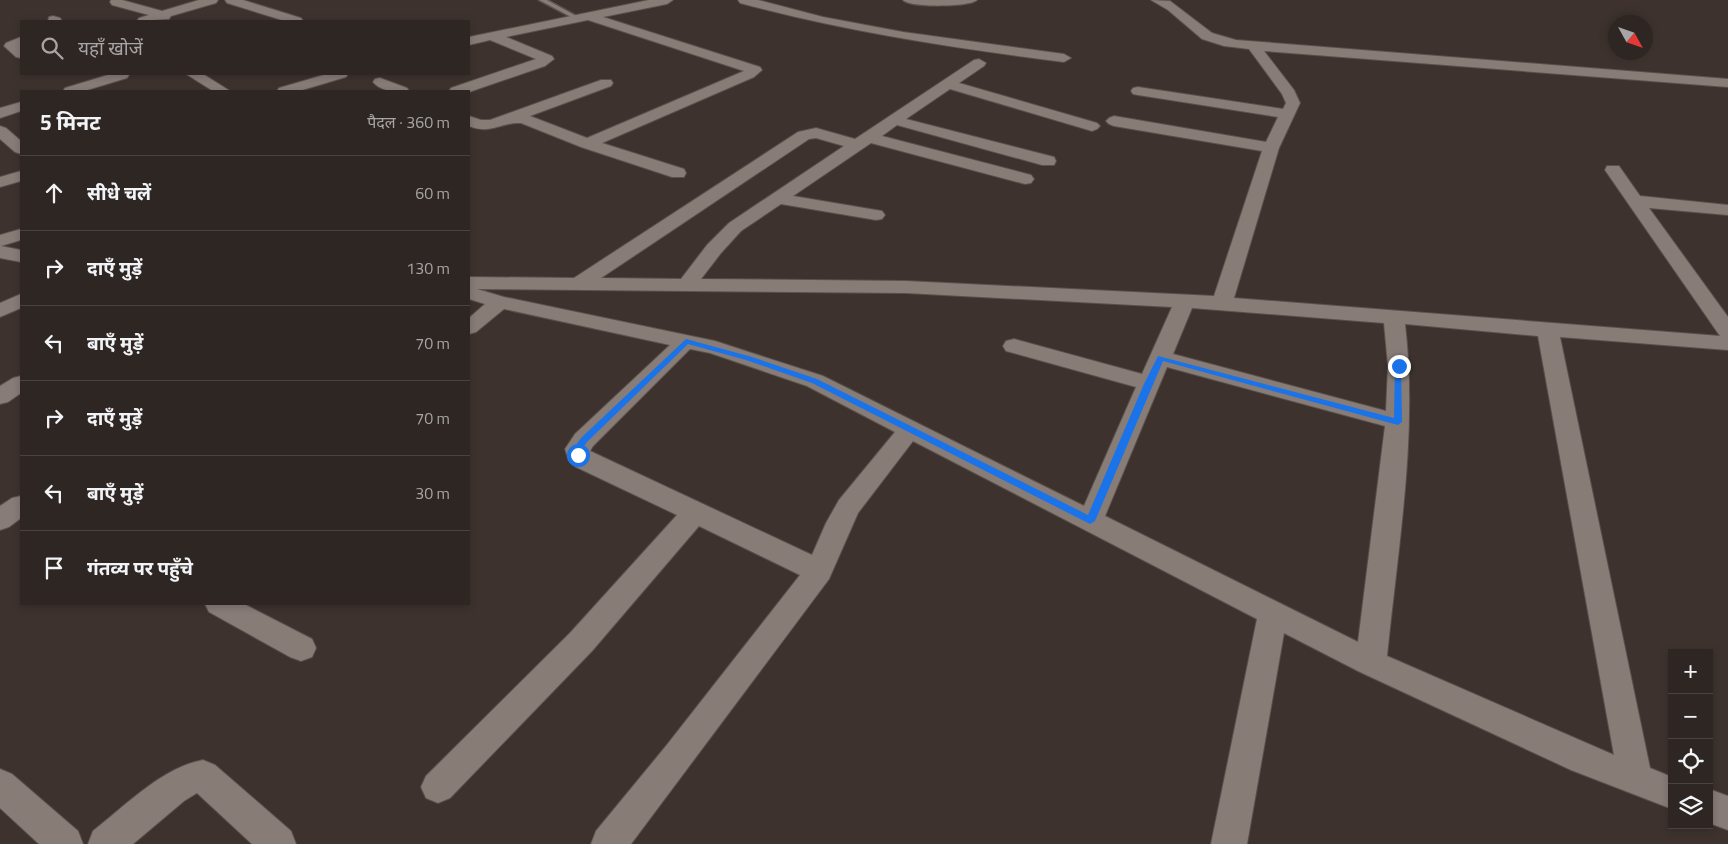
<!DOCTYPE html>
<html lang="hi">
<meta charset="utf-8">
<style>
body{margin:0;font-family:"Titillium Web","Noto Sans Devanagari",sans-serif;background:#3a322f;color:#f1f3f6}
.controls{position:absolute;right:15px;bottom:15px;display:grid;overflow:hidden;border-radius:0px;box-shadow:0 2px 8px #0003}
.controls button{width:45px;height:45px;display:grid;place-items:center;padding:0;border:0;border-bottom:1px solid #494340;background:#2e2622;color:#f1f3f6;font:25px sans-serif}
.compass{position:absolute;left:1608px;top:15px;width:45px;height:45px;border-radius:50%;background:#2e2622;box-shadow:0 2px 8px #0003;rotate:130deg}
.stop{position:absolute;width:15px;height:15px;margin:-11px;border:4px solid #1a73e8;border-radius:50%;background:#fff}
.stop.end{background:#1a73e8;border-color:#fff;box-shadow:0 1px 5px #0008}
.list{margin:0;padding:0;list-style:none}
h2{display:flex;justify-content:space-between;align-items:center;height:65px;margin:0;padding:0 20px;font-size:21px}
h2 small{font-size:16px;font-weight:400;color:#a7a5a5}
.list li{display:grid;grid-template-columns:32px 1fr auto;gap:15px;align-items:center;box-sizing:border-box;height:75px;padding:0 20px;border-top:1px solid #494340}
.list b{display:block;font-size:19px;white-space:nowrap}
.list em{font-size:16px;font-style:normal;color:#a7a5a5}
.icon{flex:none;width:28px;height:28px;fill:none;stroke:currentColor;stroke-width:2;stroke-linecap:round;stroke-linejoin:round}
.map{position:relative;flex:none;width:1728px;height:844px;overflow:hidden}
.search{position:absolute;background:#2e2622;box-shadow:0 2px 8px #0003;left:20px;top:20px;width:450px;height:55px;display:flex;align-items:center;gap:12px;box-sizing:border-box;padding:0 18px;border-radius:0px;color:#a7a5a5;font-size:19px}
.panel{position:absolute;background:#2e2622;box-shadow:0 2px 8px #0003;left:20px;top:90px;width:450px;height:515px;border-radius:0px}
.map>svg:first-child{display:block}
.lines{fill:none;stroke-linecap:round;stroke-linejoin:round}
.service-casing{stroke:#59514d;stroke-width:3}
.minor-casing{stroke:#59514d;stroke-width:2}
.service{fill:#887c77;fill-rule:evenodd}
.minor{fill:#887c77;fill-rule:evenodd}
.route{fill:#1a73e8}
</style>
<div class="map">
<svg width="1728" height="844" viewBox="0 0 1728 844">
<rect width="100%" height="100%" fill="#3d322e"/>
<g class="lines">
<defs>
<path id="service" d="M539 0H547L580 18 575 19Z"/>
<g id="minor">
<path d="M111 0H122L162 11 199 0H218L216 3 171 16 169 19 137 21 139 18 149 15 112 5 110 2Z"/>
<path d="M225 0H243L301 18 303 21H285L227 3Z"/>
<path d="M649 0H673L667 4 603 17 760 67 762 70 754 77 602 143 684 169 686 173 684 177H672L581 147 521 123C501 122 490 135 469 126V116L481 120H490L601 80H611L613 83 611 86 530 116 587 138 744 71 588 20 506 37 552 56 554 59 545 66 469 92 449 91 451 88 536 59 490 40 469 45V37Z"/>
<path d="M738 0H758L823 17 903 32 1064 54 1071 58 1064 62C954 48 846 32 740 3Z"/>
<path d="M903 0H977C970 7 910 8 903 0Z"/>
<path d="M1151 0 1170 1 1212 33 1236 40 1728 79V87L1264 51 1294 90 1300 103 1279 148 1234 298 1720 336 1605 170 1607 166H1619L1640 196 1728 205V215L1649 208 1728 317V350L1560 337 1650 768 1672 777V809L1571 770 1360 672 1284 633 1247 844H1211L1257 619 913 441 858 513 829 579 631 844H591L596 831 666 746 800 575 699 526 592 651 450 798 438 803 426 798 421 787 426 776 570 633 677 515 576 467 569 461 565 449 575 434 670 345 504 309 476 332 469 334V318L485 304 469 299V277L574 278 798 132 816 128 855 139 974 60 979 59 986 63 984 66 959 83 1097 123 1100 126 1097 129 1092 131 950 89 906 119 1054 157 1056 161 1054 165H1042L897 125 882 136 1031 175 1034 179 1031 183 1025 184 871 143 793 196 882 211 885 215 882 219 876 220 781 204 741 231 721 253 701 279 906 281 1214 296 1262 151 1114 126 1109 124 1106 121 1109 118 1114 116 1266 142 1278 117 1138 95 1133 94 1131 91 1133 88 1138 87 1283 109 1286 103 1282 94 1249 49 1224 46 1202 39 1168 10ZM816 138 844 146 729 223 707 245 681 279 601 278 809 139ZM477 289 906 293 1172 307 1142 374 1014 339 1006 341 1003 346 1006 351 1136 387 1084 506 823 376 715 341 504 297ZM1192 308 1384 323 1388 366 1386 411 1173 354ZM1405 324 1538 336 1614 755 1387 656C1398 546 1418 434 1405 324ZM690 349 710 353 807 386 895 432 839 500 826 523 812 555 590 451 593 446ZM1167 367 1385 426 1358 642 1105 516Z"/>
<path d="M53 16 60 18 62 21H48L49 17Z"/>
<path d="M21 37V58L16 57 4 46 6 43Z"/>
<path d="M111 74 129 75 127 78 84 91H63L65 88Z"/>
<path d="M186 74H203L230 91H213Z"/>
<path d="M327 74H348L346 77 299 91H277L279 88Z"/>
<path d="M380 78 407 88 409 91C397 92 381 92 373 82L375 79Z"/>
<path d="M21 102V111L0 118V108Z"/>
<path d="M0 126 6 128 21 141V154L15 152 0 139Z"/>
<path d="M21 171V181L0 187V177Z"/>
<path d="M21 229V240L1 246 21 250V262L0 258V235Z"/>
<path d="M21 294V308L0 317V303Z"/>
<path d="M21 376V393L8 402 0 404V386L13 378Z"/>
<path d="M21 496V518L9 527 0 530V506L12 498Z"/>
<path d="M205 604H244L312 639 316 648 312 657 301 661 290 657 209 612Z"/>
<path d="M203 760 215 765 291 831 296 844H252L197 793 184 801 133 844H88L93 831C125 806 163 767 203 760Z"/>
<path d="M0 769 12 774 78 831 83 844H39L0 808Z"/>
<path d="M1709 789 1728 796V830L1709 823Z"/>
</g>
</defs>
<use href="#service" class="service-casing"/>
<use href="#minor" class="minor-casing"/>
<use href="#service" class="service"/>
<use href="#minor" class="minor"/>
</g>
<path class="route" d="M686 339 752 357 817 379 1088 515 1144 384 1158 356 1394 418 1395 366 1401 365 1402 422 1398 425 1163 361 1095 521 1090 524 812 383 746 360 688 344 587 442 581 450V457H575L573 449 581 438Z"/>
</svg>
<div class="controls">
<button>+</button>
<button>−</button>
<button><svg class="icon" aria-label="locate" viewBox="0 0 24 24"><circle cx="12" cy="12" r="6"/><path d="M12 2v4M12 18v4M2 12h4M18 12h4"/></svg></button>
<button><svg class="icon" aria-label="layers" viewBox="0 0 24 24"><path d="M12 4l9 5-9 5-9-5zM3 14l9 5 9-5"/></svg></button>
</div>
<svg class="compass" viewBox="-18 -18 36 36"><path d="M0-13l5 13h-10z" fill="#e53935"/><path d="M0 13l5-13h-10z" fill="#a7a5a5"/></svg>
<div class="stop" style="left:578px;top:455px"></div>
<div class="stop end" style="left:1399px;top:366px"></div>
<div class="search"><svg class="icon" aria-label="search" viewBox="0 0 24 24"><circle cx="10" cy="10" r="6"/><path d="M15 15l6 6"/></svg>यहाँ खोजें</div>
<section class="panel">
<h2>5 मिनट<small>पैदल · 360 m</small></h2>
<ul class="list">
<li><svg class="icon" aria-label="ahead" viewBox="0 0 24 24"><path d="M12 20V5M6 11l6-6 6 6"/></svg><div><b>सीधे चलें</b></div><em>60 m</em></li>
<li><svg class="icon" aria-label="right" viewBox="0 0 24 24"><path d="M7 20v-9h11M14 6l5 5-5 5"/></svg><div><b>दाएँ मुड़ें</b></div><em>130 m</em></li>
<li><svg class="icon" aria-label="left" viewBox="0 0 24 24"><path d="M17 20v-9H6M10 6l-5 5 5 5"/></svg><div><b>बाएँ मुड़ें</b></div><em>70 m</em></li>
<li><svg class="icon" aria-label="right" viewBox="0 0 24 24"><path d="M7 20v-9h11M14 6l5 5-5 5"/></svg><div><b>दाएँ मुड़ें</b></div><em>70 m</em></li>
<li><svg class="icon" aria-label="left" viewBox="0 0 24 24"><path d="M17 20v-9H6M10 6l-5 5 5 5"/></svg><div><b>बाएँ मुड़ें</b></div><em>30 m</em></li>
<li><svg class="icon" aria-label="arrive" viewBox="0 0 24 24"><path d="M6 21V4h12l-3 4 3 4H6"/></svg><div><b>गंतव्य पर पहुँचे</b></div></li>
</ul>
</section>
</div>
